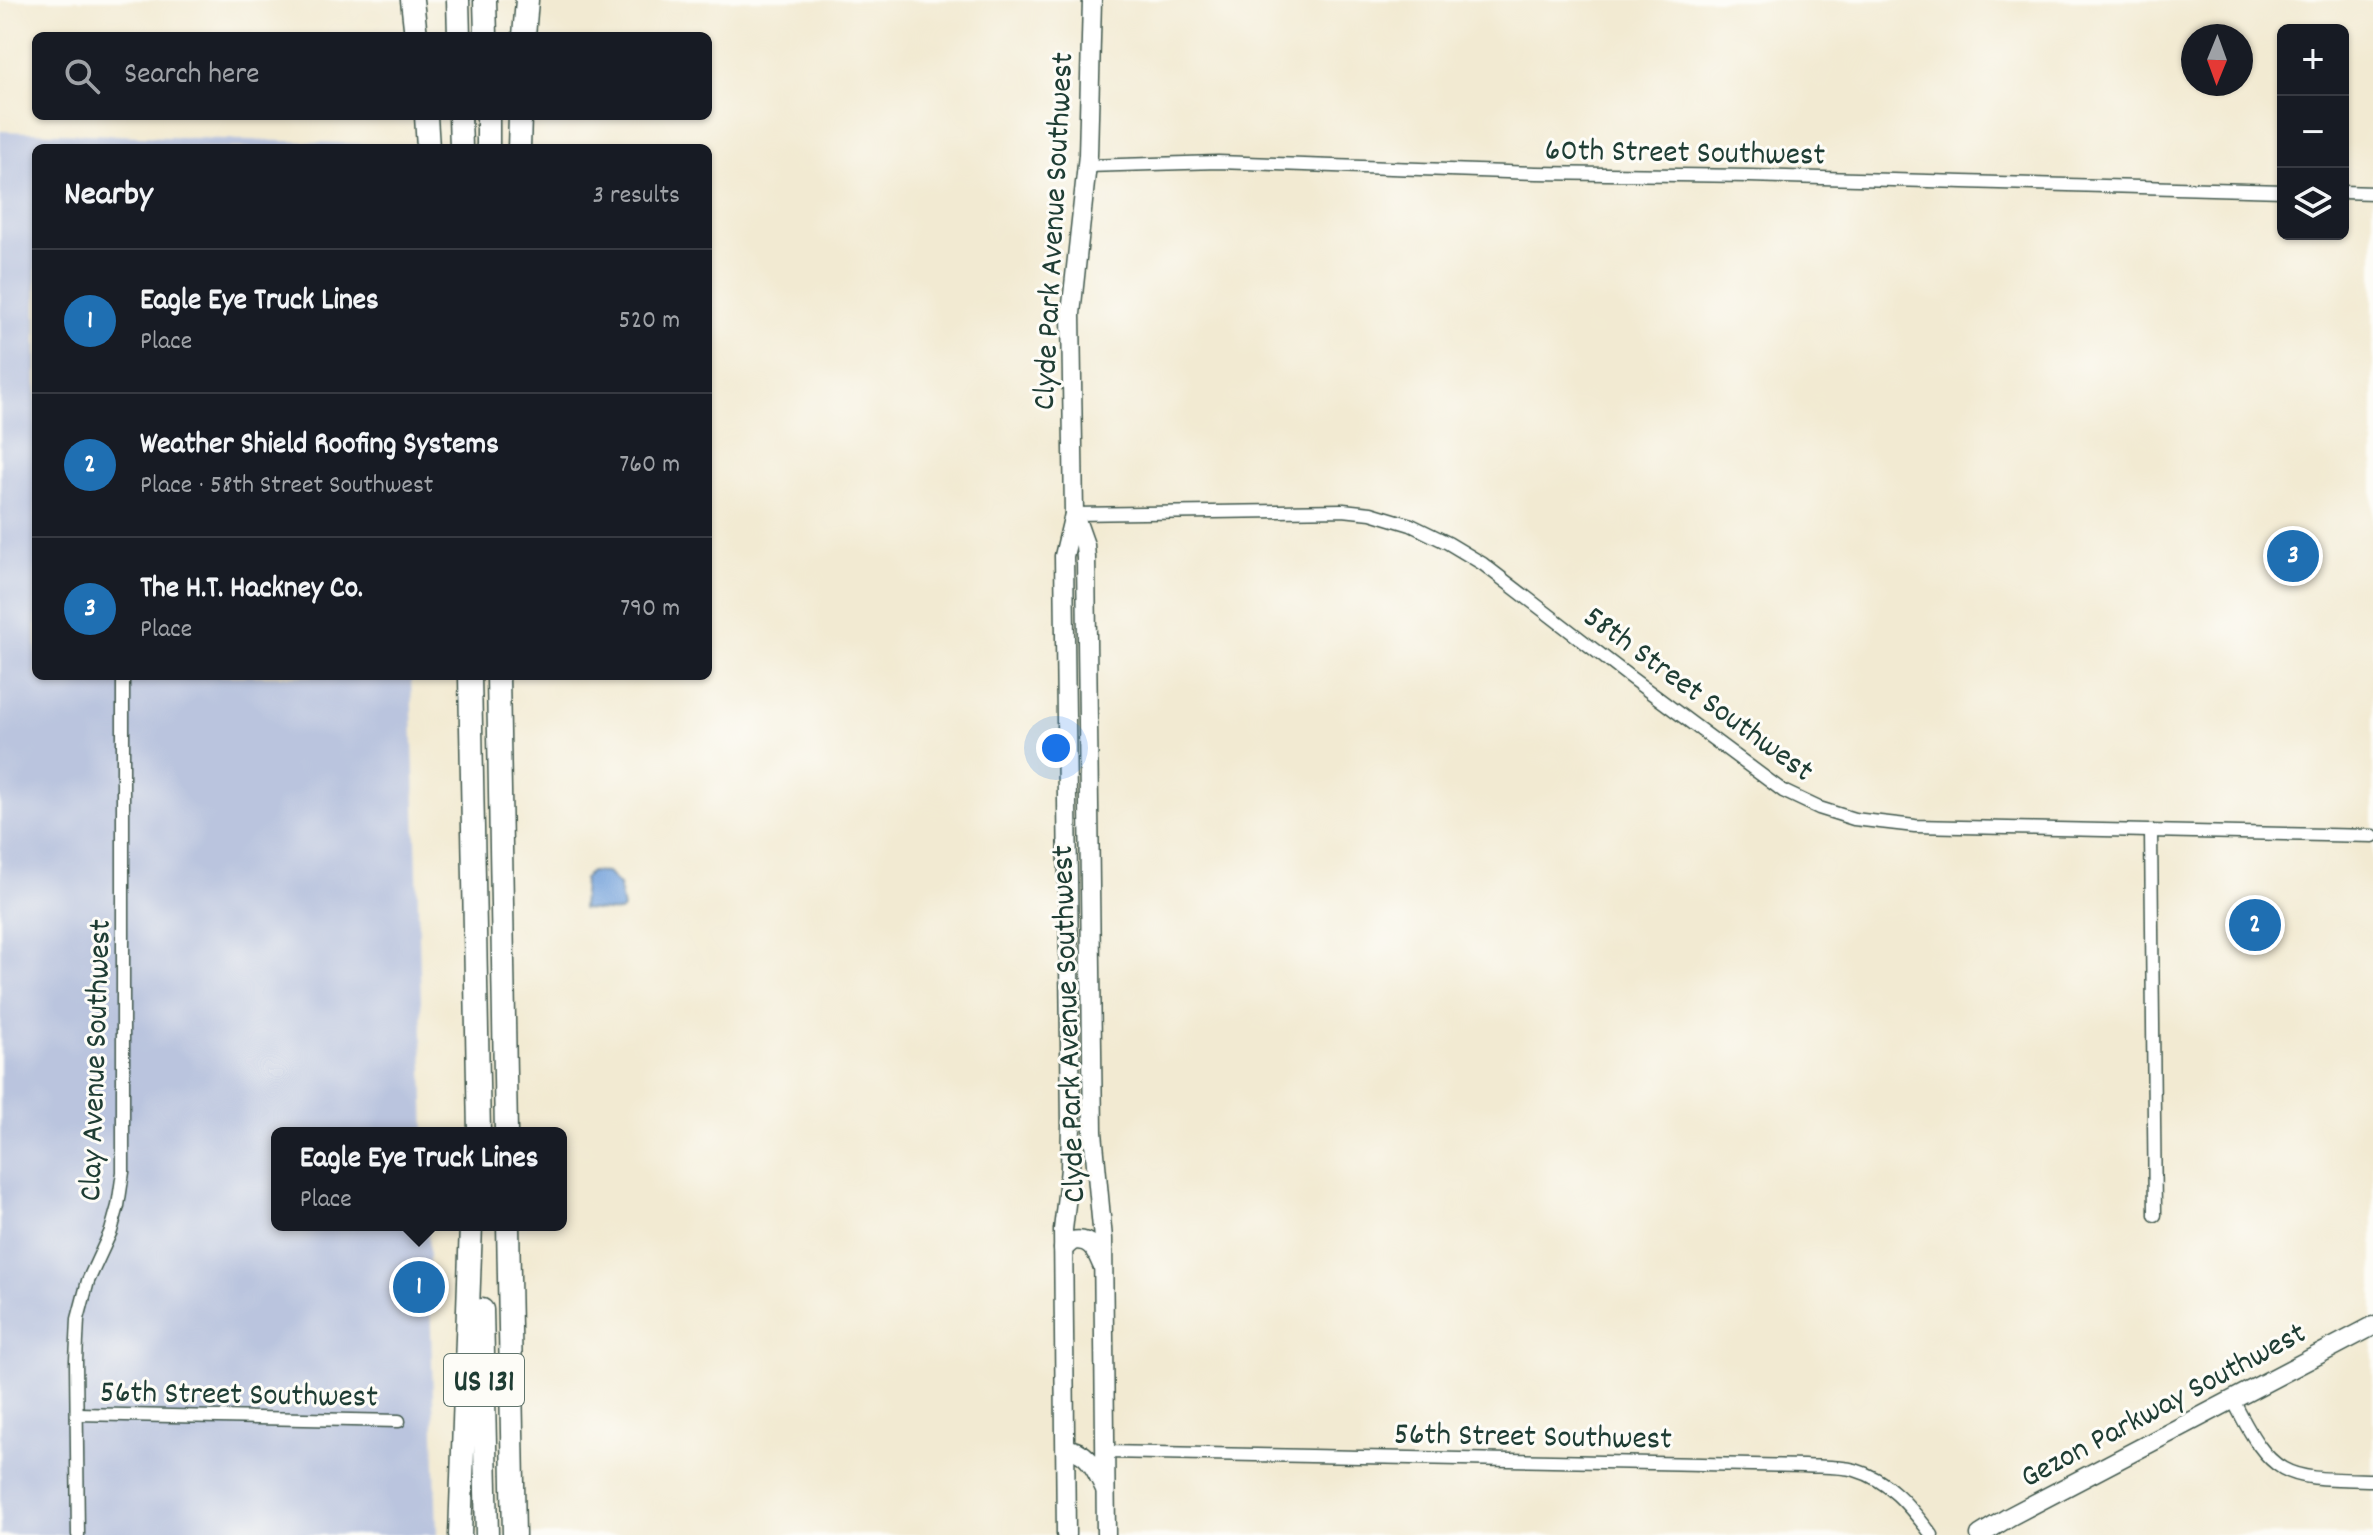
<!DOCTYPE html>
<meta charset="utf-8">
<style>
body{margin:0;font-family:Dekko,sans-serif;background:#20242c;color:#f1f3f6}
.controls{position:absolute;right:24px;top:24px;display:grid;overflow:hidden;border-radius:12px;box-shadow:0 2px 6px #0004}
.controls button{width:72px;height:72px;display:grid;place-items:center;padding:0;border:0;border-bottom:2px solid #363941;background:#171b24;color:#f1f3f6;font:40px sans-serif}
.compass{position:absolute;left:2181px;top:24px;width:72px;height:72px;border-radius:50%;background:#171b24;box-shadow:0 2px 6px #0004;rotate:181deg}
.you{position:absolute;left:1056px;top:748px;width:28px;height:28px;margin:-20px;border:6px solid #fff;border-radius:50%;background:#1a73e8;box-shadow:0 0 0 12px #1a73e833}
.badge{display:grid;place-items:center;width:52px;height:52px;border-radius:50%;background:#1f6fb2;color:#fff;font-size:26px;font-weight:700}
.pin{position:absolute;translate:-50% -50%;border:4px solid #fff;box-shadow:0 2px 8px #0006}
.popup{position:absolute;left:271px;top:1127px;width:296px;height:104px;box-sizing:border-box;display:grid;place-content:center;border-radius:12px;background:#171b24;filter:drop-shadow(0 2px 6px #0005);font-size:26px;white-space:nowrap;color:#9ea1a6}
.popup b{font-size:30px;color:#f1f3f6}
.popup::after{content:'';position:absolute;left:50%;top:100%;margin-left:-16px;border:16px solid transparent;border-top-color:#171b24}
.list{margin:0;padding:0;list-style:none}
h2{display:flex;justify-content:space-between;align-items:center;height:104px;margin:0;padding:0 32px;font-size:34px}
h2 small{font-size:26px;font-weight:400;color:#9ea1a6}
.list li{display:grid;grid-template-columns:52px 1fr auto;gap:24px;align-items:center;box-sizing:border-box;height:144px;padding:0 32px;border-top:2px solid #363941}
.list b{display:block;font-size:30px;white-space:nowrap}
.list p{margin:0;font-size:26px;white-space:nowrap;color:#9ea1a6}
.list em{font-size:26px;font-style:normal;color:#9ea1a6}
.icon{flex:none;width:44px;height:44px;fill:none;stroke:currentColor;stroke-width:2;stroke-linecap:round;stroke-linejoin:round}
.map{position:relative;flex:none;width:2373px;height:1535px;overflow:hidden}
.search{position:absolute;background:#171b24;box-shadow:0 2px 6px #0004;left:32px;top:32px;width:680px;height:88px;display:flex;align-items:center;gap:20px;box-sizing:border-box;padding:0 28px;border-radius:12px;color:#9ea1a6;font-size:30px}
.panel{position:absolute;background:#171b24;box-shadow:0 2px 6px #0004;left:32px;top:144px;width:680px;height:536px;border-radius:12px}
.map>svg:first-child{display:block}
.industrial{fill:#bac4de}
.water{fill:#72a0da;stroke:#486e87;stroke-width:2}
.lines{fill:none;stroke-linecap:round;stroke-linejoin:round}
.minor-casing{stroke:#3f574c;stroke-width:15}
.secondary-casing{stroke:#3f574c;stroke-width:21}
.motorway-casing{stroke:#3f574c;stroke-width:25}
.minor{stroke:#fff;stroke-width:12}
.secondary{stroke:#fff;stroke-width:18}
.motorway{stroke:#fff;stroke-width:22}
.labels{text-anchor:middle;stroke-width:6;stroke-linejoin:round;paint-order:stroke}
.shield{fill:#fdfcf7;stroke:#62766e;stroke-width:2}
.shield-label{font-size:30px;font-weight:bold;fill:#1f3d34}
.street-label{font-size:32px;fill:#1f3d34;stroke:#fdfcf7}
</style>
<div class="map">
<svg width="2373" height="1535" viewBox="0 0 2373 1535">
<rect width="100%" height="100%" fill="#fdfcf7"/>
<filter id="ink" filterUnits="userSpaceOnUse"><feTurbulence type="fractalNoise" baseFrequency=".0125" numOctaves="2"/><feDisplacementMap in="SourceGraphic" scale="16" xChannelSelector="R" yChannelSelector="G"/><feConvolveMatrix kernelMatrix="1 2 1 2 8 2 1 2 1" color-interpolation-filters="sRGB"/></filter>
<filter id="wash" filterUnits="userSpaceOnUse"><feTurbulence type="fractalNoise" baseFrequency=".006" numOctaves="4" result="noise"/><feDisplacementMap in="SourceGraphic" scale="32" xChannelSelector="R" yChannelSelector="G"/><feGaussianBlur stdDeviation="1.8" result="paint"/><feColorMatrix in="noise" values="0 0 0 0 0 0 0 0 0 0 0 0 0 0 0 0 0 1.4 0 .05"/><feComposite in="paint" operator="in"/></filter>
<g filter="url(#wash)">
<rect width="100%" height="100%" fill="#f2ead2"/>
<path class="industrial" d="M0 131 394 145V148H36V676H411L425 1133H277V1225H428L437 1535H0Z"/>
<path class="water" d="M590 872 607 873 619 885 623 909 620 912 582 909 584 879Z"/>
</g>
<g filter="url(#ink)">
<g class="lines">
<defs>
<g id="minor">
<path d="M1087 166 1218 162 1536 173 1749 176 2283 191"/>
<path d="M2343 192 2373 193"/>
<path d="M1074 514 1343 510 1371 513 1411 525 1448 543 1483 564 1631 678 1783 791 1819 808 1854 819 1915 826 2373 836"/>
<path d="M2151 832 2155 1215"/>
<path d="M2233 1400C2274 1482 2286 1478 2373 1480"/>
<path d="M78 1414 399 1421"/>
<path d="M1106 1452 1804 1466C1820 1467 1839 1466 1855 1470 1890 1480 1911 1508 1932 1535"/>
<path d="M78 1535 76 1361 78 1319 88 1281 111 1231 118 1206 123 1172V676"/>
</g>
<g id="secondary">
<path d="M1074 514 1085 545 1086 558 1093 1132 1103 1239 1106 1535"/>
<path d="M1063 1249 1072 1241C1091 1237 1096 1251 1102 1265"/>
<path d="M1066 1449C1089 1450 1096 1471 1105 1489"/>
<path d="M1066 1535 1063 1230 1070 1169 1071 1125 1064 556 1074 514 1071 314 1088 155 1092 0"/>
<path d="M1980 1535 2009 1517 2373 1326"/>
</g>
<g id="motorway">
<path d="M412 0 416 36"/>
<path d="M458 0 459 36"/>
<path d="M485 0 486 36"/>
<path d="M524 36 527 0"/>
<path d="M426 116 428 148"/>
<path d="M460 116 461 148"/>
<path d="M488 116V148"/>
<path d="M519 148 520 116"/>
<path d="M470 676 479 1133"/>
<path d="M498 676 506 1133"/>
<path d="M508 1225 514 1535"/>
<path d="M482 1310 487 1535"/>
<path d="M460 1535 471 1225"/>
</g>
</defs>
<use href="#minor" class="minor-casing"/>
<use href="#secondary" class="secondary-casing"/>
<use href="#motorway" class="motorway-casing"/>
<use href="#minor" class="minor"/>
<use href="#secondary" class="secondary"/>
<use href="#motorway" class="motorway"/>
</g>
</g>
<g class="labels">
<rect class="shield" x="444" y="1354" width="80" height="52" rx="6"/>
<g class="shield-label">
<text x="484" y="1390">US 131</text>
</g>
<g class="street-label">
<text transform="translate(1685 150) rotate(1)" y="11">60th Street Southwest</text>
<text transform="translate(1051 231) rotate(-87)" y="11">Clyde Park Avenue Southwest</text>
<text transform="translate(1700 692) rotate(36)" y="11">58th Street Southwest</text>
<text transform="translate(1066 1024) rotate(-92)" y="11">Clyde Park Avenue Southwest</text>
<text transform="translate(93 1060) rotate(-88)" y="11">Clay Avenue Southwest</text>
<text transform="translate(239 1392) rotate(1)" y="11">56th Street Southwest</text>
<text transform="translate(2162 1403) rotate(-28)" y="11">Gezon Parkway Southwest</text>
<text transform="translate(1533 1434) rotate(1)" y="11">56th Street Southwest</text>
</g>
</g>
</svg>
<div class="controls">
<button>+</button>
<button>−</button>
<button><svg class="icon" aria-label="layers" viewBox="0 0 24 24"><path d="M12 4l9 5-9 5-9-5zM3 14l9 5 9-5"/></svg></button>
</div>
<svg class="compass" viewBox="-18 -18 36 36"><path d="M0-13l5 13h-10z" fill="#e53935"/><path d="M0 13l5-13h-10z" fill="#9ea1a6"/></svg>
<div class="you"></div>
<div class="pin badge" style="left:419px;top:1287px">1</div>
<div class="popup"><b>Eagle Eye Truck Lines</b>Place</div>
<div class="pin badge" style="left:2255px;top:925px">2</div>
<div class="pin badge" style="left:2293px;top:556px">3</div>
<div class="search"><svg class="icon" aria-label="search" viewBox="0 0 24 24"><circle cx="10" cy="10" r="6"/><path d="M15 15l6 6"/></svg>Search here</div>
<section class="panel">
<h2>Nearby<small>3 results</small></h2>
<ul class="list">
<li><span class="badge">1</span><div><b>Eagle Eye Truck Lines</b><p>Place</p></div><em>520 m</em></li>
<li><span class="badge">2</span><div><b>Weather Shield Roofing Systems</b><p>Place · 58th Street Southwest</p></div><em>760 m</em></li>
<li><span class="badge">3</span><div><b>The H.T. Hackney Co.</b><p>Place</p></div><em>790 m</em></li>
</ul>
</section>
</div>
